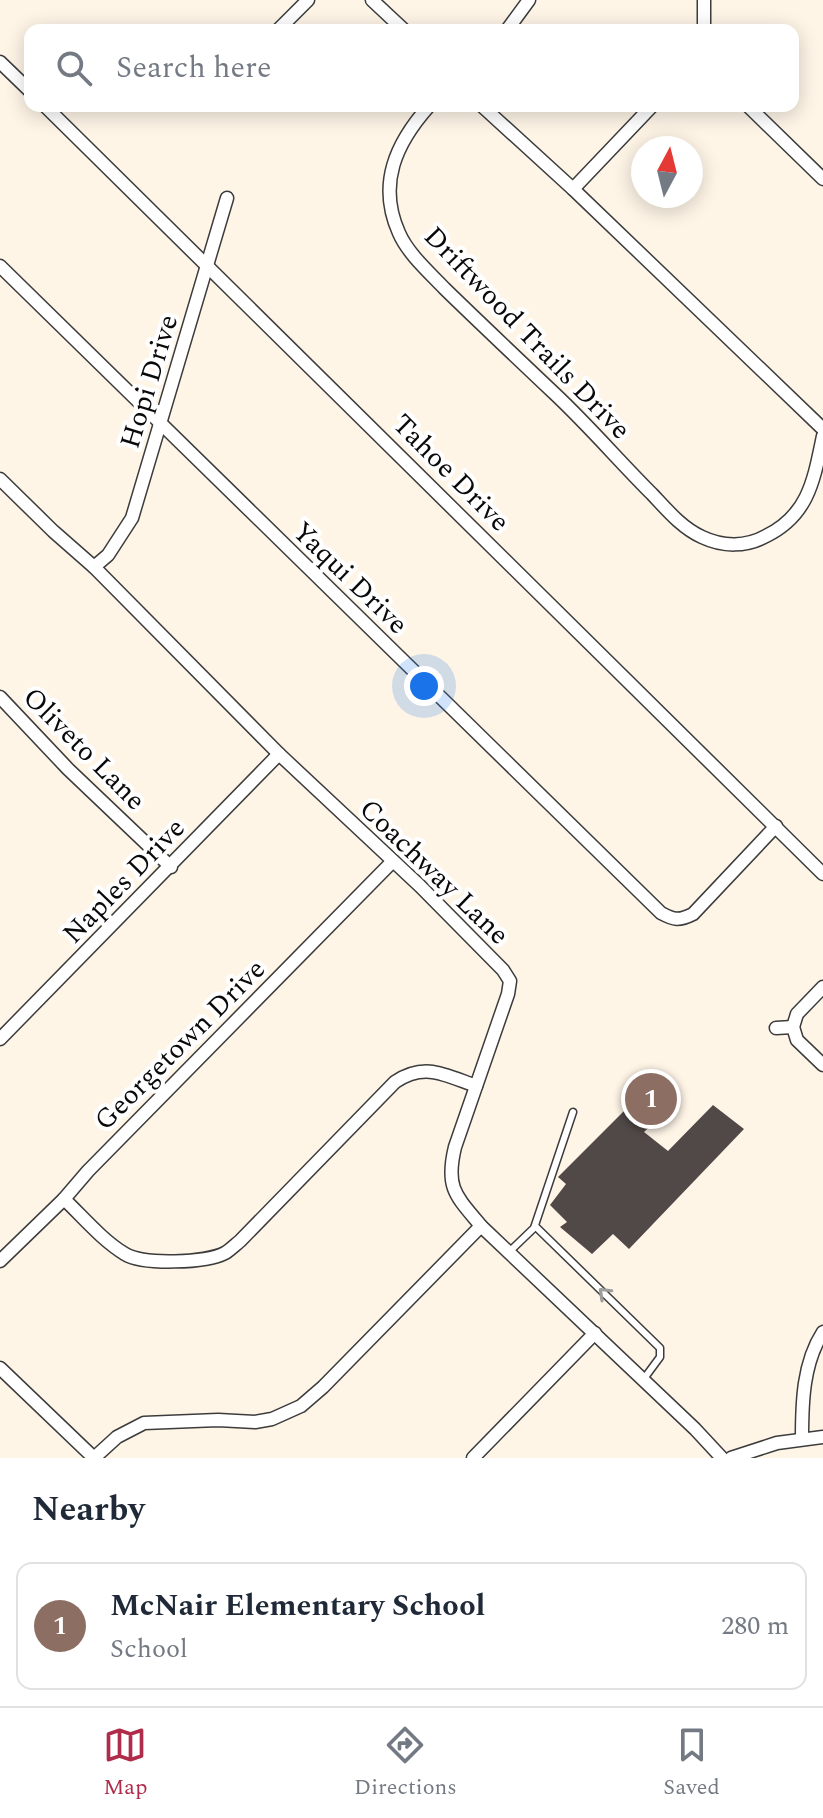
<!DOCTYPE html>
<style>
body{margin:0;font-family:Spectral,serif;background:#f2f2f3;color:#1f2937}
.compass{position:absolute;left:631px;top:136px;width:72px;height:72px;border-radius:50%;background:#fff;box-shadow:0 4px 20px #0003;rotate:7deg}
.you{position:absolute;left:424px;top:686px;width:28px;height:28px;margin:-20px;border:6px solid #fff;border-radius:50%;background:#1a73e8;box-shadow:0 0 0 12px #1a73e833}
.badge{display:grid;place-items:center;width:52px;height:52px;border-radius:50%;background:#af2c4a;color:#fff;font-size:26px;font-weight:700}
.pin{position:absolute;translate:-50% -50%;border:4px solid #fff;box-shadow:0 2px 8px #0006}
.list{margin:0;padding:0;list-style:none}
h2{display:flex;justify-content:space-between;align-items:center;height:104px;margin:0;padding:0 32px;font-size:34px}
h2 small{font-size:26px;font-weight:400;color:#747a83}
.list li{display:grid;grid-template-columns:52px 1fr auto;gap:24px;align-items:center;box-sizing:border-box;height:128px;margin:0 16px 16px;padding:0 16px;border:2px solid #e0e1e3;border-radius:16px}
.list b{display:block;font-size:30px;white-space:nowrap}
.list p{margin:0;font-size:26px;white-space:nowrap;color:#747a83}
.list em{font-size:26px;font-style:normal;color:#747a83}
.icon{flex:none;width:44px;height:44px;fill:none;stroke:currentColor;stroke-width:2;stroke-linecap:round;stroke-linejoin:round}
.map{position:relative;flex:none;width:823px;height:1458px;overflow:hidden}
.search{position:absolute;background:#fff;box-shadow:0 4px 20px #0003;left:24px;right:24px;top:24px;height:88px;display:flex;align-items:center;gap:20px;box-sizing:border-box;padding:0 28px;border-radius:16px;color:#747a83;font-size:30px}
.sheet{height:248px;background:#fff}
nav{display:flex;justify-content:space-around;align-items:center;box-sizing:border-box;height:112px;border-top:2px solid #e0e1e3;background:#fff;font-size:22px;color:#747a83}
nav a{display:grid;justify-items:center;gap:4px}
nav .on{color:#af2c4a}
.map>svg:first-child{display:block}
.building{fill:#514947}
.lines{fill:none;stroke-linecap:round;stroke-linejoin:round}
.service-casing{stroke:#3c3c3c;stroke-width:9}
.minor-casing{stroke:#3c3c3c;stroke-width:15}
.service{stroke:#fff;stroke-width:6}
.minor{stroke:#fff;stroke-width:12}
.oneway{stroke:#9d9d9d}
.labels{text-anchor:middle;stroke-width:8;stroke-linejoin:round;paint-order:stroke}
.street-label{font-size:28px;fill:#090909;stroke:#fff}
</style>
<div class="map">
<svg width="823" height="1458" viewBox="0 0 823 1458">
<rect width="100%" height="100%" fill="#fef5e7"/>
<path class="building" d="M648 1087 670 1107 644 1132 668 1151 713 1105 744 1129 629 1249 613 1234 592 1254 560 1227 567 1222 550 1205 566 1184 558 1177Z"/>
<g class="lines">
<defs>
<g id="service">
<path d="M535 1226 660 1348V1357L643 1380"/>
<path d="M509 1252 534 1228 573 1112"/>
</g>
<g id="minor">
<path d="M372 0 404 30"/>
<path d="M278 30 308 0"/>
<path d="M507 30 529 0"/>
<path d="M704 30V0"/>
<path d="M0 62 30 91"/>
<path d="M45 106 823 874"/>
<path d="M429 106C396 143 377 184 399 233 408 254 430 273 445 289 481 324 518 359 555 394 589 426 619 461 652 494 667 510 682 528 702 537 723 547 746 547 766 536 809 515 814 479 823 436"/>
<path d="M482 106 573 189 823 429"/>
<path d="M748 106 823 179"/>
<path d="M573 189 652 106"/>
<path d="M0 266 661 913C674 920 679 921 693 914L776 826"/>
<path d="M0 479 53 531 94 567 279 754 420 886 503 970 510 981 508 994 455 1147C445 1188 456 1196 481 1226L695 1429 722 1458"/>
<path d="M94 567 108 555 132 518 227 198"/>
<path d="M0 697 68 769 171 867"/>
<path d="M793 1027 797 1014 823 987"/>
<path d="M793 1027 797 1040 823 1065"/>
<path d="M776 1028 793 1027"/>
<path d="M0 1039 279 754"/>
<path d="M64 1199C83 1217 102 1240 125 1254 143 1265 206 1263 225 1253 230 1250 235 1245 240 1241L395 1082C425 1062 445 1075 476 1086"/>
<path d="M0 1261 64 1199 88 1171 393 861"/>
<path d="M0 1368 94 1458 117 1437 144 1423 218 1420 255 1422 272 1419 301 1406 323 1387 481 1226"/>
<path d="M802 1438C802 1402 803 1363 823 1332"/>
<path d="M473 1458 595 1333"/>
<path d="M731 1458 777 1443 823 1437"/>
</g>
</defs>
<use href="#service" class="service-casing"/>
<use href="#minor" class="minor-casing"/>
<use href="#service" class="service"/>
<use href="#minor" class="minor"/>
</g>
<defs><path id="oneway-chevron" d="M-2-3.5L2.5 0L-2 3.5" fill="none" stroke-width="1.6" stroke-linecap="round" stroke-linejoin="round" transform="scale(2)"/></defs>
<use class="oneway" href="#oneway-chevron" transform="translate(604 1293) rotate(-136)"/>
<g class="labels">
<g class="street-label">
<text transform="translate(528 332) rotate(46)" y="10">Driftwood Trails Drive</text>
<text transform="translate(148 381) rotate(-73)" y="10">Hopi Drive</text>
<text transform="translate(452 472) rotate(45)" y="10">Tahoe Drive</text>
<text transform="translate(351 577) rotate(44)" y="10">Yaqui Drive</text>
<text transform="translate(85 748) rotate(45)" y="10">Oliveto Lane</text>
<text transform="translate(435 871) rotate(44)" y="10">Coachway Lane</text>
<text transform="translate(123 880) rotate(-46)" y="10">Naples Drive</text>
<text transform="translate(179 1044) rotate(-45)" y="10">Georgetown Drive</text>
</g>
</g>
</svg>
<svg class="compass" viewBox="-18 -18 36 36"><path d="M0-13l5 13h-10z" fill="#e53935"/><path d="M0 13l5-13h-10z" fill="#747a83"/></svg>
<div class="you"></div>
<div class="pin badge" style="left:651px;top:1099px;background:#8d6e63">1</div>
<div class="search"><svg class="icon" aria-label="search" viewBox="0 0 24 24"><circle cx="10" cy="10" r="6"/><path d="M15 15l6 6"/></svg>Search here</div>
</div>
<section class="sheet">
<h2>Nearby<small></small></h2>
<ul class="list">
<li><span class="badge" style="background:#8d6e63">1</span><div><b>McNair Elementary School</b><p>School</p></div><em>280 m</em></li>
</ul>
</section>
<nav>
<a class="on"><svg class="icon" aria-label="map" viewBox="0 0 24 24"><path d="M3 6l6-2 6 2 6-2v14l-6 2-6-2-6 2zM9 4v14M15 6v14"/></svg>Map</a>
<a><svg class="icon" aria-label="directions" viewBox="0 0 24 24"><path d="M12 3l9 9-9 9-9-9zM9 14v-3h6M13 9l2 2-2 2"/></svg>Directions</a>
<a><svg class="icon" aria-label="saved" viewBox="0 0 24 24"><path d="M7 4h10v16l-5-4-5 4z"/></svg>Saved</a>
</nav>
